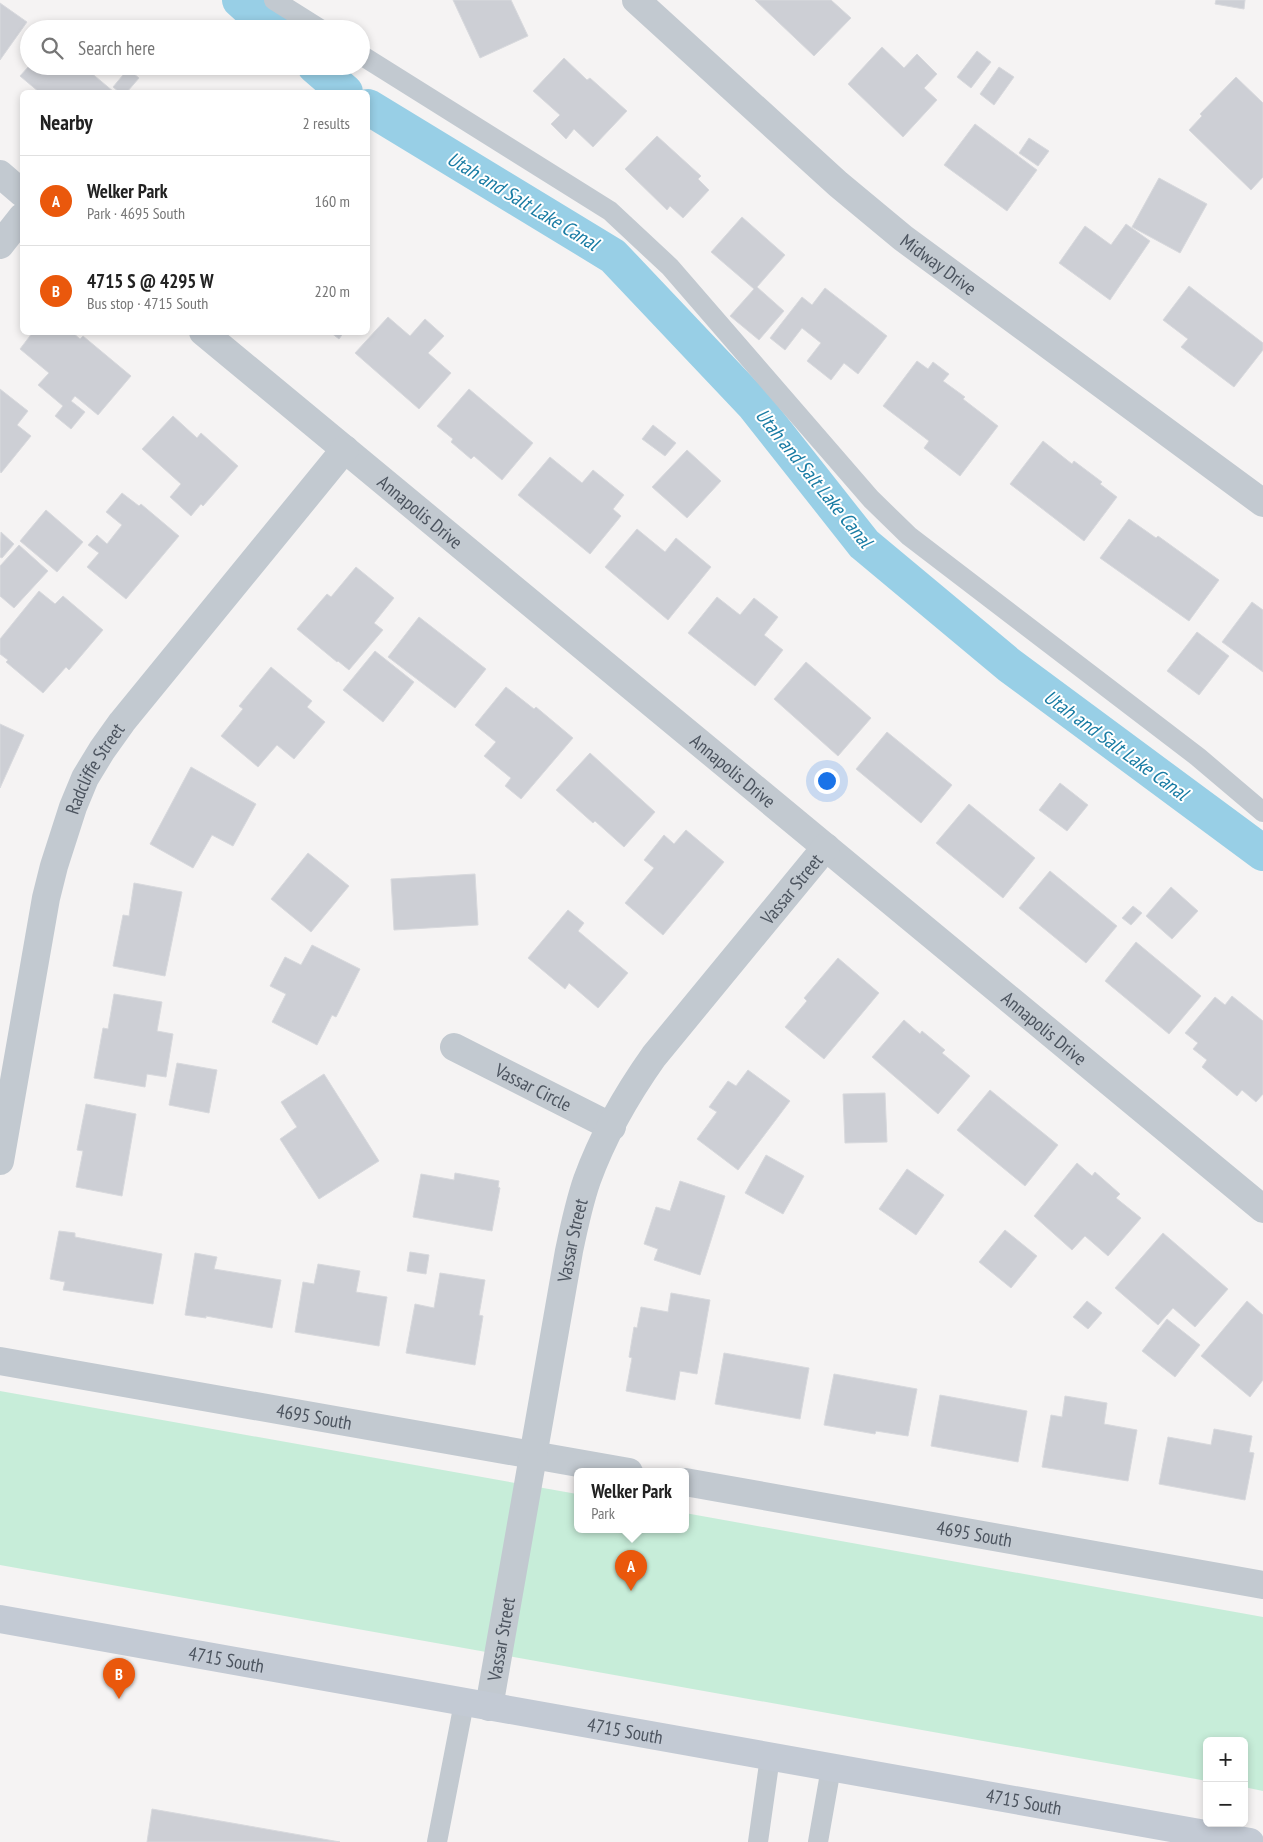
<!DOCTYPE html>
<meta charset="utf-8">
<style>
body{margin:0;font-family:"PT Sans Narrow",sans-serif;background:#f2f2f2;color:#222}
.controls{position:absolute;right:15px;bottom:15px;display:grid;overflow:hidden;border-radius:8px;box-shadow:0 2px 8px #0003}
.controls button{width:45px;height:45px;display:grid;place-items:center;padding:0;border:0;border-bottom:1px solid #e0e0e0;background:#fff;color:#222;font:25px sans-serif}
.you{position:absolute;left:826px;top:780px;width:18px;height:18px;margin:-12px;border:4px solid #fff;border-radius:50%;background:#1a73e8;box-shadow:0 0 0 8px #1a73e833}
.badge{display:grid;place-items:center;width:32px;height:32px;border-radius:50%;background:#ea580c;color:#fff;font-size:16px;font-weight:700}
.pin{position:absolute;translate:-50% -41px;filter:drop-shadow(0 1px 2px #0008)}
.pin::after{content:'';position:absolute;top:26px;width:18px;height:15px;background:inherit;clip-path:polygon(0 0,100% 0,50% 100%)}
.popup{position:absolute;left:574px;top:1468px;width:115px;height:65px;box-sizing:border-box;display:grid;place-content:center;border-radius:8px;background:#fff;filter:drop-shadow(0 1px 4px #0005);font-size:16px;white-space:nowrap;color:#767676}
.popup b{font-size:19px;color:#222}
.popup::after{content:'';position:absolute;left:50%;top:100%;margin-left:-10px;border:10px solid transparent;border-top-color:#fff}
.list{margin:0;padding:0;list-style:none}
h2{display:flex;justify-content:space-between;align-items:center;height:65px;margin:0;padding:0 20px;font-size:21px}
h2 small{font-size:16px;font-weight:400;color:#767676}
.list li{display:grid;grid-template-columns:32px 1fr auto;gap:15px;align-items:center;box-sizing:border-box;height:90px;padding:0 20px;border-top:1px solid #e0e0e0}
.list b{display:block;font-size:19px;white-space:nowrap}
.list p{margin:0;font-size:16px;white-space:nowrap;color:#767676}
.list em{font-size:16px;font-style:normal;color:#767676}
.icon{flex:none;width:28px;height:28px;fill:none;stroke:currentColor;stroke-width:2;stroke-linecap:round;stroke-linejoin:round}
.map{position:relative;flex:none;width:1263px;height:1842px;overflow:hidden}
.search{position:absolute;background:#fff;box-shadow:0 2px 8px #0003;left:20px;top:20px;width:350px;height:55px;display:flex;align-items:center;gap:12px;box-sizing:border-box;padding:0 18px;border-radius:28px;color:#767676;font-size:19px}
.panel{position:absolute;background:#fff;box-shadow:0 2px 8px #0003;left:20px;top:90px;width:350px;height:245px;border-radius:8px}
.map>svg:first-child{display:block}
.green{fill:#c7edd9}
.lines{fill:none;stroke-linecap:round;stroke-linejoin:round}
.canal{stroke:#98cfe6;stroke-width:36}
.building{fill:#cdcfd5;stroke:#d8d9dd}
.lane{stroke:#c2c9d0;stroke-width:20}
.street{stroke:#c2c9d0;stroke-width:28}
.secondary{stroke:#c3cad4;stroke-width:28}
.labels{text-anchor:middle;stroke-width:4;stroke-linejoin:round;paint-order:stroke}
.street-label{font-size:19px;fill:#4c545f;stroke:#fff}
.water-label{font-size:20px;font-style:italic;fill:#197ca4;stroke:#fff}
</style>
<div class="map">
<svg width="1263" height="1842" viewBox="0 0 1263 1842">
<rect width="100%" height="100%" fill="#f5f3f3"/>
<path class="green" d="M0 1391 577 1494V1530H685V1513L1263 1617V1791L1244 1787V1741H1207V1781L0 1565Z"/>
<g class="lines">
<g class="canal">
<path d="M240 0 272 29"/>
<path d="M315 66 345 92"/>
<path d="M368 107 613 256 755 406 864 544 1009 665 1263 853"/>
</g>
</g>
<g class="building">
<path d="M453 0H511L528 36 480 58Z"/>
<path d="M755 0H831L851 18 814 56Z"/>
<path d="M1216 0H1245L1244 9 1215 4Z"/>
<path d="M0 3 27 22 0 60Z"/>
<path d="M882 47 904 68 917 54 937 74 924 88 937 100 903 137 848 84Z"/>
<path d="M977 51 991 62 971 88 957 77Z"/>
<path d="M564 58 587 80 590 78 627 111 593 147 574 129 566 139 551 124 560 115 533 91Z"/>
<path d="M29 66H83L114 92H39L20 76Z"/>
<path d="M999 67 1014 77 994 105 980 94Z"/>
<path d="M128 69 139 78 127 92H119L113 87Z"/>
<path d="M1236 77 1263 103V177L1251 190 1189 130 1202 116 1200 114Z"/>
<path d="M975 124 1037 170 1007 211 944 165Z"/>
<path d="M657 136 701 176 698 179 709 190 683 218 670 206 667 210 625 169Z"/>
<path d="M1029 138 1049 151 1038 166 1019 153Z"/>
<path d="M1159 178 1207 204 1180 253 1132 227Z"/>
<path d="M742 217 785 255 757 287 784 311 759 340 730 316 754 289 711 252Z"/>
<path d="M1126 224 1150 241 1110 300 1059 263 1085 226 1111 245Z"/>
<path d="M1189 286 1263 343V350L1234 387 1181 347 1188 339 1163 320Z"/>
<path d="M825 288 887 336 858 374 844 363 831 380 807 361 821 343 802 328 785 350 770 338 802 297 812 305Z"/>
<path d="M388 317 410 336 425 319 444 336 428 353 451 373 419 409 355 353Z"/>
<path d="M33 332H72L80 339 83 336 131 376 98 415 75 396 71 401 85 412 71 429 55 416 63 406 38 385 49 373 20 349Z"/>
<path d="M330 332H344L339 339Z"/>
<path d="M917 361 928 369 933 362 949 374 943 381 965 397 963 399 998 426 960 476 924 448 929 441 883 406Z"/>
<path d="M0 389 28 411 17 425 31 436 1 473 0 471Z"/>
<path d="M469 389 533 443 502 480 474 456 471 459 451 442 453 439 437 426Z"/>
<path d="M173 416 197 438 201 433 238 466 203 506 201 504 191 516 170 497 181 484 142 449Z"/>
<path d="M653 425 676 443 665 456 642 439Z"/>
<path d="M1043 441 1072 464 1074 461 1102 482 1100 484 1117 497 1084 541 1010 484Z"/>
<path d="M687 450 721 481 687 518 652 487Z"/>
<path d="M550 457 582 483 593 470 624 495 613 509 621 516 590 554 518 495Z"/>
<path d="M122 493 139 506 141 504 179 536 126 599 87 567 99 553 88 545 97 535 107 544 122 525 106 512Z"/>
<path d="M46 510 83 542 57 572 20 541Z"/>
<path d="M1129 519 1156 538 1158 536 1219 580 1189 621 1100 558Z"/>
<path d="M637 529 665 552 676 538 711 567 668 620 605 567Z"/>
<path d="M1 532 14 544 2 558 0 557Z"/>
<path d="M19 545 48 571 14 608 0 596V566Z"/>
<path d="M356 567 394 598 374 623 383 630 349 670 338 661 337 662 297 629 327 594 331 597Z"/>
<path d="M39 591 55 604 63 596 103 630 69 670 66 667 43 693 6 662 8 660 0 654V639Z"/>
<path d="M717 597 740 615 754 598 778 617 764 635 783 650 755 686 688 633Z"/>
<path d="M1252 602 1263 610V672L1222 642Z"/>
<path d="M419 617 486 669 455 708 388 657Z"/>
<path d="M1197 632 1229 656 1199 695 1167 671Z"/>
<path d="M375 651 414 682 383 722 343 690Z"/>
<path d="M806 662 871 718 838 756 774 699Z"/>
<path d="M271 667 312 701 307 707 325 722 294 759 277 745 258 767 221 736 243 709 239 706Z"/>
<path d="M506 687 534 709 536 707 573 738 521 799 505 786 511 778 484 756 496 742 475 725Z"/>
<path d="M0 724 24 735 0 788Z"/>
<path d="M887 732 952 785 921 823 856 769Z"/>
<path d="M590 753 655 812 624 847 595 821 593 823 556 790Z"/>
<path d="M191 767 256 804 233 846 212 835 193 868 150 844Z"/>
<path d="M1060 783 1088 805 1067 831 1039 810Z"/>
<path d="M969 804 1035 858 1003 898 936 843Z"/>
<path d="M686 830 724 862 663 935 625 903 654 868 644 860 664 835 674 844Z"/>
<path d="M308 853 349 886 311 932 271 899Z"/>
<path d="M1050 871 1117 926 1086 963 1019 908Z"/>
<path d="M475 874 478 925 394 930 391 879Z"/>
<path d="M134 883 182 892 165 976 113 966 123 915 129 916Z"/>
<path d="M1171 887 1198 911 1172 939 1146 916Z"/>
<path d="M1133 906 1142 913 1131 925 1122 918Z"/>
<path d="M568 910 584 923 578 931 628 973 598 1008 569 983 565 989 528 958Z"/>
<path d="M1136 942 1201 996 1169 1034 1105 981Z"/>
<path d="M312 945 360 969 336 1017 332 1015 317 1045 272 1022 286 994 270 986 285 957 301 965Z"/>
<path d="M838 958 879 993 824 1059 785 1027 807 1001 804 998Z"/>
<path d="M114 994 162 1002 157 1031 173 1034 166 1077 147 1074 145 1087 94 1078 103 1028 108 1029Z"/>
<path d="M1232 996 1263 1021V1094L1256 1102 1242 1090 1237 1096 1202 1067 1207 1060 1193 1049 1198 1043 1185 1033 1215 997 1225 1005Z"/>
<path d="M904 1020 920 1034 922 1031 945 1050 942 1053 970 1076 938 1114 872 1057Z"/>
<path d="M177 1063 217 1070 209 1113 169 1105Z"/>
<path d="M748 1070 790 1101 738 1170 697 1139 717 1112 709 1107 728 1081 736 1086Z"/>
<path d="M324 1074 379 1161 319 1199 280 1139 297 1127 281 1102Z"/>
<path d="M990 1090 1058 1145 1025 1186 957 1130Z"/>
<path d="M885 1093 887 1142 845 1143 843 1094Z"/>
<path d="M86 1104 136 1114 122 1196 76 1187 83 1151 77 1150Z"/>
<path d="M766 1155 804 1176 783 1214 745 1193Z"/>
<path d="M1077 1163 1092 1176 1095 1172 1120 1194 1116 1198 1141 1218 1108 1256 1085 1236 1072 1250 1034 1216Z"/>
<path d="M907 1169 944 1195 916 1235 879 1209Z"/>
<path d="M455 1173 499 1181 498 1187 500 1188 492 1231 413 1217 421 1174 454 1180Z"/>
<path d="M680 1181 725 1196 700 1275 654 1260 658 1249 644 1244 656 1207 670 1211Z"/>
<path d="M1005 1230 1037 1256 1011 1288 979 1262Z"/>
<path d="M59 1231 75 1233V1237L162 1254 153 1304 63 1290 65 1282 50 1279Z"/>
<path d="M1163 1233 1228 1289 1195 1327 1173 1308 1158 1325 1115 1288Z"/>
<path d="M410 1252 429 1255 426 1274 407 1271Z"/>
<path d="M195 1253 217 1257 214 1269 281 1280 272 1328 206 1316V1318L185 1315Z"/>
<path d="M318 1264 360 1271 356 1292 387 1297 379 1346 295 1332 303 1282 314 1284Z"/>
<path d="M440 1273 485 1280 479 1315 483 1316 475 1365 406 1353 415 1304 434 1308Z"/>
<path d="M671 1293 710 1300 697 1374 680 1371 675 1400 626 1391 632 1358 629 1357 634 1327 637 1328 641 1307 668 1312Z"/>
<path d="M1087 1301 1102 1313 1088 1329 1073 1317Z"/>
<path d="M1247 1301 1263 1315V1380L1250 1397 1201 1356Z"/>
<path d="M1167 1319 1200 1345 1175 1377 1142 1351Z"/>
<path d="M724 1353 809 1368 800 1419 715 1404Z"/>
<path d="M834 1374 917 1389 908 1436 876 1431 875 1434 824 1425Z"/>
<path d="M940 1395 1027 1411 1018 1462 931 1446Z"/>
<path d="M1065 1396 1107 1403 1104 1424 1137 1430 1128 1481 1042 1467 1051 1415 1062 1417Z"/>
<path d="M1214 1429 1252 1436 1249 1452 1254 1453 1245 1500 1159 1484 1168 1437 1211 1445Z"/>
<path d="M152 1809 340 1842H147Z"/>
</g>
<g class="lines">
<g class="lane">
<path d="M274 0 320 29"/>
<path d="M361 55 610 211 670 267 871 499 909 536 1198 757 1263 812"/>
<path d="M437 1842 464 1703"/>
<path d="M758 1842 770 1757"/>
<path d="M818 1842 831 1768"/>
</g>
<g class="street">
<path id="s1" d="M636 0 838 184 903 238 1263 503"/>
<path d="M0 174 22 193"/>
<path d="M0 245 22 217"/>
<path id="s2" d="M203 332 1263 1209"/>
<path id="s3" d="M454 1047 612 1127"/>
<path id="s4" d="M0 1161 46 898 54 866 73 807 85 778 102 750 122 722 345 449"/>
<path id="s5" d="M0 1361 629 1472"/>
<path id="s6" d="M685 1482 1263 1585"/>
<path id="s7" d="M489 1707 569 1251C574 1227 579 1203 587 1180 603 1136 627 1094 654 1056L826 847"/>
</g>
<path class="secondary" id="s8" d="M0 1619 1250 1842"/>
</g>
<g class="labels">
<g class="street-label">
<text dy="7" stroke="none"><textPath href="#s1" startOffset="402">Midway Drive</textPath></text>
<text dy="7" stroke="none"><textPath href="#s2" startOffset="282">Annapolis Drive</textPath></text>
<text dy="7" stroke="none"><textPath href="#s4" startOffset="406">Radcliffe Street</textPath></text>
<text dy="7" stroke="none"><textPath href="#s2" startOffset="688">Annapolis Drive</textPath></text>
<text dy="7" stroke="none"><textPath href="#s7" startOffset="894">Vassar Street</textPath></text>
<text dy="7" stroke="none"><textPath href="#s2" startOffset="1092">Annapolis Drive</textPath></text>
<text dy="7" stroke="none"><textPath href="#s3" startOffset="89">Vassar Circle</textPath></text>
<text dy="7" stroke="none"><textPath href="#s7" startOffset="474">Vassar Street</textPath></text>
<text dy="7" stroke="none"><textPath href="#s5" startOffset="319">4695 South</textPath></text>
<text dy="7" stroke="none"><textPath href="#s6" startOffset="294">4695 South</textPath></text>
<text dy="7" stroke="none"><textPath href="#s7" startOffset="69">Vassar Street</textPath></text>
<text dy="7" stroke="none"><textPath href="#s8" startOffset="230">4715 South</textPath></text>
<text dy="7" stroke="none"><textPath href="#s8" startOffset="635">4715 South</textPath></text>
<text dy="7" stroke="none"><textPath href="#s8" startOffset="1040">4715 South</textPath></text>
</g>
<g class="water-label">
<text transform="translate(523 201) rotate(31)" y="7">Utah and Salt Lake Canal</text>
<text transform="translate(814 478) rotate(51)" y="7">Utah and Salt Lake Canal</text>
<text transform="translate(1116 745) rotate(36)" y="7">Utah and Salt Lake Canal</text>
</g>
</g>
</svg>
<div class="controls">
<button>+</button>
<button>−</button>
</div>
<div class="you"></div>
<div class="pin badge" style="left:631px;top:1591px">A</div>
<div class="popup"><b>Welker Park</b>Park</div>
<div class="pin badge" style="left:119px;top:1699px">B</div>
<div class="search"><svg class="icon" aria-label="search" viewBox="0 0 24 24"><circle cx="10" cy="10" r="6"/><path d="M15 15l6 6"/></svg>Search here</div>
<section class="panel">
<h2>Nearby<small>2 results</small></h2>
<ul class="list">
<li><span class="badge">A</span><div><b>Welker Park</b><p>Park · 4695 South</p></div><em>160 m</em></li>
<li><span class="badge">B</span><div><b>4715 S @ 4295 W</b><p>Bus stop · 4715 South</p></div><em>220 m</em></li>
</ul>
</section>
</div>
